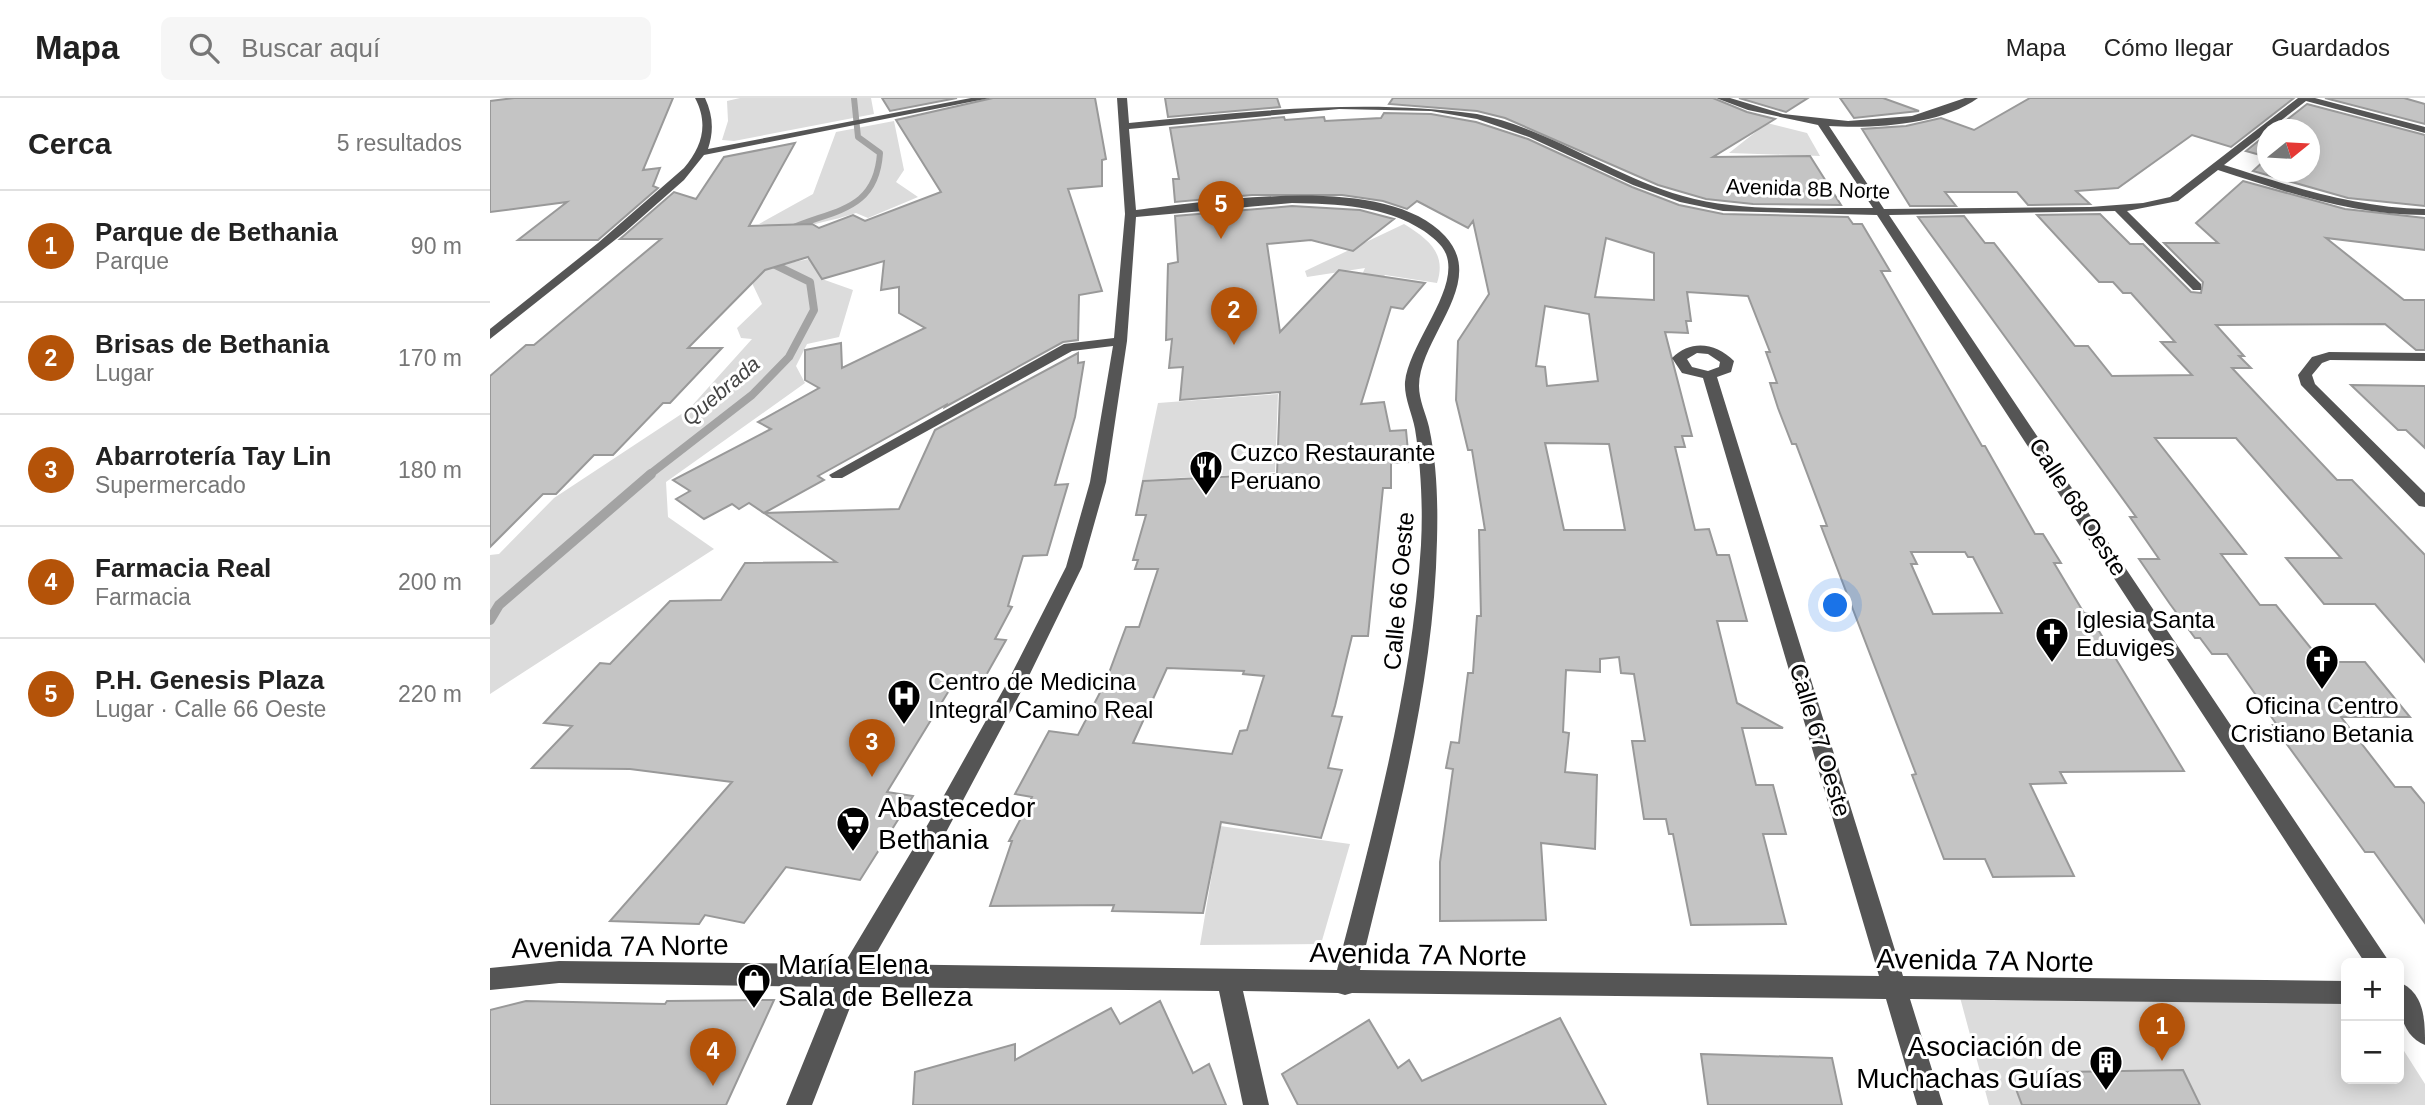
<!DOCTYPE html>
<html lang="es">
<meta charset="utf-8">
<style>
body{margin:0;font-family:Arial,sans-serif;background:#f6f6f6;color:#222}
.controls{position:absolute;right:21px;bottom:21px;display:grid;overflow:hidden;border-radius:10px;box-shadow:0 4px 18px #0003}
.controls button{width:63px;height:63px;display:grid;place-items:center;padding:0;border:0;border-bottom:2px solid #e0e0e0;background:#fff;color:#222;font:35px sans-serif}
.compass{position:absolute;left:1767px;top:21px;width:63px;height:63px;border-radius:50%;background:#fff;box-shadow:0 4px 18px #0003;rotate:72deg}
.you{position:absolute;left:1346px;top:508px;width:24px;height:24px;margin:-18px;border:5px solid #fff;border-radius:50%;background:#1a73e8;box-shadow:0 0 0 10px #1a73e833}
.badge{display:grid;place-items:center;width:46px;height:46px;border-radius:50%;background:#b45309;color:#fff;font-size:23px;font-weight:700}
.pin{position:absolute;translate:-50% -58px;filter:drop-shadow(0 2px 4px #0008)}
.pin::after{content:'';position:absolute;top:37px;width:24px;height:21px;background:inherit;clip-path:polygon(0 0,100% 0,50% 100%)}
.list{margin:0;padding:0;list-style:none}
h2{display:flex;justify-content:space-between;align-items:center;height:91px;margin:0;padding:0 28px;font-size:30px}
h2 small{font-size:23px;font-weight:400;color:#767676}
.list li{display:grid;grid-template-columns:46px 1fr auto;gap:21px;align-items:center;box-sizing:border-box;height:112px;padding:0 28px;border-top:2px solid #e0e0e0}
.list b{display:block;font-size:26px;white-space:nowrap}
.list p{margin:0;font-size:23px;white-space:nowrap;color:#767676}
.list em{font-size:23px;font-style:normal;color:#767676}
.icon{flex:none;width:38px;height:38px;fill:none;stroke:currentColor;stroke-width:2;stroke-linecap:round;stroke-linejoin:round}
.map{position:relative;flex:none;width:1935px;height:1007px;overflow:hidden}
header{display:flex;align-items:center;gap:42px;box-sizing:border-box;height:98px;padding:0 35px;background:#fff;border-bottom:2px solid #e0e0e0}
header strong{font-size:33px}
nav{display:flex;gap:38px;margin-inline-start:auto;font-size:24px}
.search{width:490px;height:63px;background:#f6f6f6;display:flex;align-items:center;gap:18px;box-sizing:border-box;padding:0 24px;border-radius:10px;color:#767676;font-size:26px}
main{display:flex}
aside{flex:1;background:#fff}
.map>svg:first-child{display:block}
.green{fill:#dcdcdc}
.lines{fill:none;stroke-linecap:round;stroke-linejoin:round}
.stream-far2{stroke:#a3a3a3;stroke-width:6}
.stream-far1{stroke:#a3a3a3;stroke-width:8}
.stream{stroke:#a3a3a3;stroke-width:10}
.building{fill:#c4c4c4;stroke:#999;stroke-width:2;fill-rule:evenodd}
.minor{fill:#555;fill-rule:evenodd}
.labels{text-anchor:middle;stroke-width:6;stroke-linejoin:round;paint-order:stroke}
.far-street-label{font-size:21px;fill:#000;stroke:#fff}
.far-water-label{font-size:21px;font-style:italic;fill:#444;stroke:#fff}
.poi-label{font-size:24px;fill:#000;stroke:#fff;text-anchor:start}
.street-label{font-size:24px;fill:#000;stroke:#fff}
.near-poi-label{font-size:28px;fill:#000;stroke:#fff;text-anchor:start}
.near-street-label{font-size:28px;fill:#000;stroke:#fff}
</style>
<header>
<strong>Mapa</strong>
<div class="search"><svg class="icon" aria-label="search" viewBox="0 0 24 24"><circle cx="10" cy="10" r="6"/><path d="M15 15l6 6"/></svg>Buscar aquí</div>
<nav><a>Mapa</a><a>Cómo llegar</a><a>Guardados</a></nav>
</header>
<main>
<aside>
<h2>Cerca<small>5 resultados</small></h2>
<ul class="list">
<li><span class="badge">1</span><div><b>Parque de Bethania</b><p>Parque</p></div><em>90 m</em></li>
<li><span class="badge">2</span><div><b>Brisas de Bethania</b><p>Lugar</p></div><em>170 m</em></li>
<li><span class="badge">3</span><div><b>Abarrotería Tay Lin</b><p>Supermercado</p></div><em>180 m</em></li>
<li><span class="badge">4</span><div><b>Farmacia Real</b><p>Farmacia</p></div><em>200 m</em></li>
<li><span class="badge">5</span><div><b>P.H. Genesis Plaza</b><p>Lugar · Calle 66 Oeste</p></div><em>220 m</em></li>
</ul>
</aside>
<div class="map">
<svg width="1935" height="1007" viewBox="0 0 1935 1007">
<rect width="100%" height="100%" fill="#fff"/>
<g class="green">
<path d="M250 0H381L384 16 244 43 232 42 238 23 237 3Z"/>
<path d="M404 23 414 72 406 84 428 99 378 120 366 115C331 127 313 124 282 145L294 166 319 161 332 181 363 192 349 239 317 246 306 268 315 285 176 384 178 419 224 451 0 596V457L9 456 64 400 199 311 262 241 251 240 247 230 272 206 262 185 278 127 269 126 323 96 346 34Z"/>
<path d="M1277 25 1317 35 1330 58 1239 55Z"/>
<path d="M914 126C938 141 957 155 947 185L895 177 890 183 871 179 875 170 817 179 815 173Z"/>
<path d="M788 296 785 374 652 382 668 305Z"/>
<path d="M730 728 860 746 831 846 710 847Z"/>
<path d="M1468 892 1856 895V981H1909V945L1935 986V1007H1499Z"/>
</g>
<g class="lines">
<g class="stream-far2">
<path d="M297 132C342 111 386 115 390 55L368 39 364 0"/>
<path d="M276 163 280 165"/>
</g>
<path class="stream-far1" d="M159 377 262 297 299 259 324 212 320 184 277 163"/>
<path class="stream" d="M0 522 9 507 161 376"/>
</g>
<g class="building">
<path d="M24 0H183L153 72 170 70 163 88 168 90 108 142H28L77 104 0 114V3Z"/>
<path d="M392 0H467L400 13Z"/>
<path d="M503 0H605L616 61 612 62V88L578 91 612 193 589 197 588 242 573 244 455 309 456 307 328 378 334 382 274 415 259 405 249 411 242 406 214 421 186 401 200 393 183 382 281 331 268 324 329 290 315 282V252L351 245 352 270 435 230 409 215V189L391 192 394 163 332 181 318 159 275 172 198 250H232L180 305H173L123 357H104L66 396H53L0 449V278L36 247H44L171 141H130L184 94 206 101 234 59 305 45 259 128 322 126 329 130 363 117 375 123 451 94 406 22Z"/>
<path d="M675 0H787L790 9 678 19Z"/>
<path d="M903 0H1223L1257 14 1285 21 1223 59 1320 58 1351 107 1263 106 1216 101 1168 87 1015 20 987 13 899 6Z"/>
<path d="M1249 0H1318L1296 14Z"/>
<path d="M1350 0H1393L1429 13 1364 20Z"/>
<path d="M1540 0H1804L1741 49 1702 37 1628 90 1586 93 1600 106 1538 107 1527 94H1455L1466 108H1420L1372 31 1416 28 1451 20 1484 32Z"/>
<path d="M1835 0H1914L1935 6V26Z"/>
<path d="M1817 6 1935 37V108L1858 100 1763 73 1777 60V74H1819V32H1784Z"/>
<path d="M894 15 941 16 986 24 1038 41 1142 89 1189 107 1233 116 1358 119 1363 126H1372L1400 173H1391L1492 348H1495L1545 436H1553L1571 465H1564L1594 515H1598L1694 673 1570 674 1576 685 1540 686 1584 778 1503 779 1495 761H1454L1422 677 1426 676 1331 428H1337L1306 346H1302L1288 310 1280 285H1287L1276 254H1280L1258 198 1197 194 1201 223H1196L1198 235 1175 234 1202 338H1192L1195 349H1185L1205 432 1219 431 1227 457H1239L1257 523H1227L1247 605 1293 630H1252L1266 687H1283L1296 736H1273L1296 826 1201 827 1183 736H1179L1176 721H1154L1142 643H1155L1144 576 1131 575 1129 559 1110 561V574L1076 572 1073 634 1079 635 1075 674 1107 677 1105 751 1051 745 1056 822 950 823V764L963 671 956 670 961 644 969 645 978 575H983L987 518H991L989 432H995L982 352H978L966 302 968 243 999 196 983 123 978 130 927 103 917 111 893 103 852 97H762L685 104 683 81H689L680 30 794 19 795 22 834 19 835 23 891 20ZM1116 140 1164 155V202L1105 199ZM1055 208 1099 216 1108 283 1057 288 1055 269 1046 268ZM1055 345 1119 346 1135 432H1074ZM1421 454H1475L1478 459H1483L1512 515 1443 516 1421 466H1427Z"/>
<path d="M1777 36V59L1756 53Z"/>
<path d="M1753 83 1855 111 1935 120V152L1836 140 1914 202H1935V252H1926L1895 226 1726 227 1754 258H1749L1761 270H1742L1847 382H1862L1935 457V564L1885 506H1834L1796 460H1851L1746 340H1665L1756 456H1731L1770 507H1786L1832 564H1875L1920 619H1851L1905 689H1921L1935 706V825L1884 754H1875L1783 627H1787L1737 556H1722L1710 540H1705L1680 506 1649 461H1669L1640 419H1646L1428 119 1474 118 1495 145H1504L1585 248H1598L1622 278 1702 277 1671 244H1685L1641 195H1633L1623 184H1609L1547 117 1610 116 1640 146H1653L1701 194 1711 195 1713 184 1674 145H1728L1706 125Z"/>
<path d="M802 108 870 112 904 121 863 153 821 142 777 146 790 234 849 172 935 185 913 211 901 209 871 306 894 304 900 333 916 332 919 364 901 365V390H893L878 538H862L845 608 842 618 852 619 838 670 852 672 831 740 731 724 713 815 622 813 624 807 500 808 522 743H519L542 699 525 696 559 633 588 637 616 583 636 529H649L668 471H645L648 462H643L656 417H646L653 383 787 376 790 294 690 302 693 269 679 270 682 241 676 242 678 166 688 164 685 118ZM677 570 754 573 753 576 774 578 757 632 750 633 742 656 643 645Z"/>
<path d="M588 255V265L594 264 585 319 565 387 578 386 557 457 533 458 518 508 522 509 505 541 516 542 490 588 463 586 397 694 423 698 370 782 296 769 254 825 215 817 209 826 120 823 242 684 140 671 42 670 82 628 54 625 110 565 120 566 180 503 231 502 255 465 346 464 274 415 409 411 445 332Z"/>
<path d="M1861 287 1935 288V350L1916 332H1908Z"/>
<path d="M284 902 236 1007H0V912L36 903 175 906 177 903Z"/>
<path d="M670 903 703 975 719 966 736 1007H423L425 974 525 946V962L621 910 630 926Z"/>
<path d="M1070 920 1116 1007H808L792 976 879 922 908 970 919 962 932 983Z"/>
<path d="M1211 956 1342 960 1352 1007H1218Z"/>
<path d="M1693 972 1710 1007H1532L1520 975Z"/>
</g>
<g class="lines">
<g class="minor">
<path d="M205 0H215C223 17 224 33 218 51L481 0H500L214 57 194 82 135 134 0 241V231L108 145 194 70C212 49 219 26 205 0Z"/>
<path d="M627 0H637L639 25C753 14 873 0 987 16 1060 31 1122 78 1193 98 1251 115 1322 109 1383 110L1328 27 1258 12 1226 0H1240L1293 16 1358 23 1422 18 1475 0H1488C1451 27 1382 31 1339 28L1394 111 1600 109 1653 105 1680 99 1808 0H1825L1935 29V35L1816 3 1734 67C1801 88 1864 110 1935 111V117C1862 117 1796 94 1728 72L1688 103 1637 113 1711 186V192H1703L1625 113 1399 117 1900 865H1875L1387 117 1233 113 1190 104 1143 87 1039 39 987 21 941 13 849 11 639 31 646 112C724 103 896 74 955 138 998 184 930 238 929 288 929 302 936 316 939 329 947 366 948 405 947 442 944 588 904 731 870 872L1389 878 1213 280 1192 275 1182 260C1201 241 1226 245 1244 263L1241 274 1227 279 1413 878 1856 883V906L1420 901 1453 1007H1427L1396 901 862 895 855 897 848 895 753 893 779 1007H753L729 893 368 889 322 1007H296L344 889 69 885 0 892V870L69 863 354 866 438 726 517 585 576 469 600 384 623 248 582 253 352 380H342L339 377 574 246 624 240 635 116ZM802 105C848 106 894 107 934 133 942 139 952 146 956 156 970 191 919 245 915 284 914 300 922 315 925 331 931 368 933 409 931 447 922 592 883 732 847 872L380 866 454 738 535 586 592 469 616 384 637 243 646 119ZM1207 255 1218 256 1230 264 1229 269 1218 273 1202 269 1197 261Z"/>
<path d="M1839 254 1935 255V263L1840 262 1832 265 1822 277 1825 286 1935 395V409L1929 408 1811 287 1808 277 1822 259Z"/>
<path d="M1909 884C1935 895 1935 923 1935 947 1910 937 1908 908 1909 884Z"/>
</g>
</g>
<defs>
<symbol id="restaurant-pin" viewBox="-11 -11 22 30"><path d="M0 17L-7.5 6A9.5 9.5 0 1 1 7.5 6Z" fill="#000" stroke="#fff"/><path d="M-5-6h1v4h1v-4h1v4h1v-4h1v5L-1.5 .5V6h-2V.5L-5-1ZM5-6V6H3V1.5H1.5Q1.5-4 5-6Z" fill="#fff"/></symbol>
<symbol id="church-pin" viewBox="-11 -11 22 30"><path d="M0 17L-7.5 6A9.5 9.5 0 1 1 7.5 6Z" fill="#000" stroke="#fff"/><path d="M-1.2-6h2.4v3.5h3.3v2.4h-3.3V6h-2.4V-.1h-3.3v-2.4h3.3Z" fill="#fff"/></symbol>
<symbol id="hospital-pin" viewBox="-11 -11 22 30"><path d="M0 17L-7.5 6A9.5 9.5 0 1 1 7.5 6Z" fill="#000" stroke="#fff"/><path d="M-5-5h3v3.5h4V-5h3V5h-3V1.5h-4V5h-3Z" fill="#fff"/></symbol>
<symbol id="supermarket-pin" viewBox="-11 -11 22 30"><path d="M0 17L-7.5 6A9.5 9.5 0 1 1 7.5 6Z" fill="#000" stroke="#fff"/><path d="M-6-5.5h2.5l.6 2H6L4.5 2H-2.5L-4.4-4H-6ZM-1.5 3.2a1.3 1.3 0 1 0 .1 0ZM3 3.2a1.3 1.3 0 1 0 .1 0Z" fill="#fff"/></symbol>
<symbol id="shop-pin" viewBox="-11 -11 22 30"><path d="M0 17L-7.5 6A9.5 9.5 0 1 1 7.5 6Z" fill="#000" stroke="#fff"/><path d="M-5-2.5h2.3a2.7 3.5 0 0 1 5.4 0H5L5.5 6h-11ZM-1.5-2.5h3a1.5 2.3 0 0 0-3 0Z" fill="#fff"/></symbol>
<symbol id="building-pin" viewBox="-11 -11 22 30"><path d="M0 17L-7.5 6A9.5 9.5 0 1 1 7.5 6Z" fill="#000" stroke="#fff"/><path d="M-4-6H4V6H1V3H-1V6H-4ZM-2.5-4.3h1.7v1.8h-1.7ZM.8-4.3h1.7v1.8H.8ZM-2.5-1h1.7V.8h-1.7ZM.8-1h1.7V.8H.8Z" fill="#fff"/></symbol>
</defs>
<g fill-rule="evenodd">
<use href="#restaurant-pin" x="697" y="350" width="38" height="52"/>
<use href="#church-pin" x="1543" y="517" width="38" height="52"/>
<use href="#church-pin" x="1813" y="544" width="38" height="52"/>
<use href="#hospital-pin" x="395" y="579" width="38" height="52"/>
<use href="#supermarket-pin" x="344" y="706" width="38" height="52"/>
<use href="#shop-pin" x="245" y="863" width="38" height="52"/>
<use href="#building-pin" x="1597" y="945" width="38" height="52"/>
</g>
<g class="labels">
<g class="far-street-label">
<text transform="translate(1318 91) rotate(2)" y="7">Avenida 8B Norte</text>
</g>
<g class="far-water-label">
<text transform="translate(231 293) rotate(-40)" y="7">Quebrada</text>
</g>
<g class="poi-label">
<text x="740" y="363">Cuzco Restaurante<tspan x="740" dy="28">Peruano</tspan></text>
<text x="1586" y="530">Iglesia Santa<tspan x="1586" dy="28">Eduviges</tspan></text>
<text x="438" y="592">Centro de Medicina<tspan x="438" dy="28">Integral Camino Real</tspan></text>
<text x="1832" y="616" text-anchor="middle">Oficina Centro<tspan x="1832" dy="28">Cristiano Betania</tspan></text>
</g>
<g class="street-label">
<text transform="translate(1588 409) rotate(57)" y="8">Calle 68 Oeste</text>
<text transform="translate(909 493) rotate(-85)" y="8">Calle 66 Oeste</text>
<text transform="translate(1330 642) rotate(73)" y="8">Calle 67 Oeste</text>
</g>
<g class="near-poi-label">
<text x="388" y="719">Abastecedor<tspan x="388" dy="32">Bethania</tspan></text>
<text x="288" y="876">María Elena<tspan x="288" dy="32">Sala de Belleza</tspan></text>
<text x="1592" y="958" text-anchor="end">Asociación de<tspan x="1592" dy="32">Muchachas Guías</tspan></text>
</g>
<g class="near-street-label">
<text transform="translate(130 848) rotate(-1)" y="10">Avenida 7A Norte</text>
<text transform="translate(928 856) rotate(1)" y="10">Avenida 7A Norte</text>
<text transform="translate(1495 862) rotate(1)" y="10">Avenida 7A Norte</text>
</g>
</g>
</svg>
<div class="controls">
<button>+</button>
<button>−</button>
</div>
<svg class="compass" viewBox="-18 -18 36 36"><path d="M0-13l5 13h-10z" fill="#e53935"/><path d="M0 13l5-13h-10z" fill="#767676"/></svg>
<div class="you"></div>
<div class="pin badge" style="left:1672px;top:963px">1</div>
<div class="pin badge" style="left:744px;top:247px">2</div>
<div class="pin badge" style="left:382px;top:679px">3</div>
<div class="pin badge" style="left:223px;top:988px">4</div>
<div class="pin badge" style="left:731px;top:141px">5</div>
</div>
</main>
